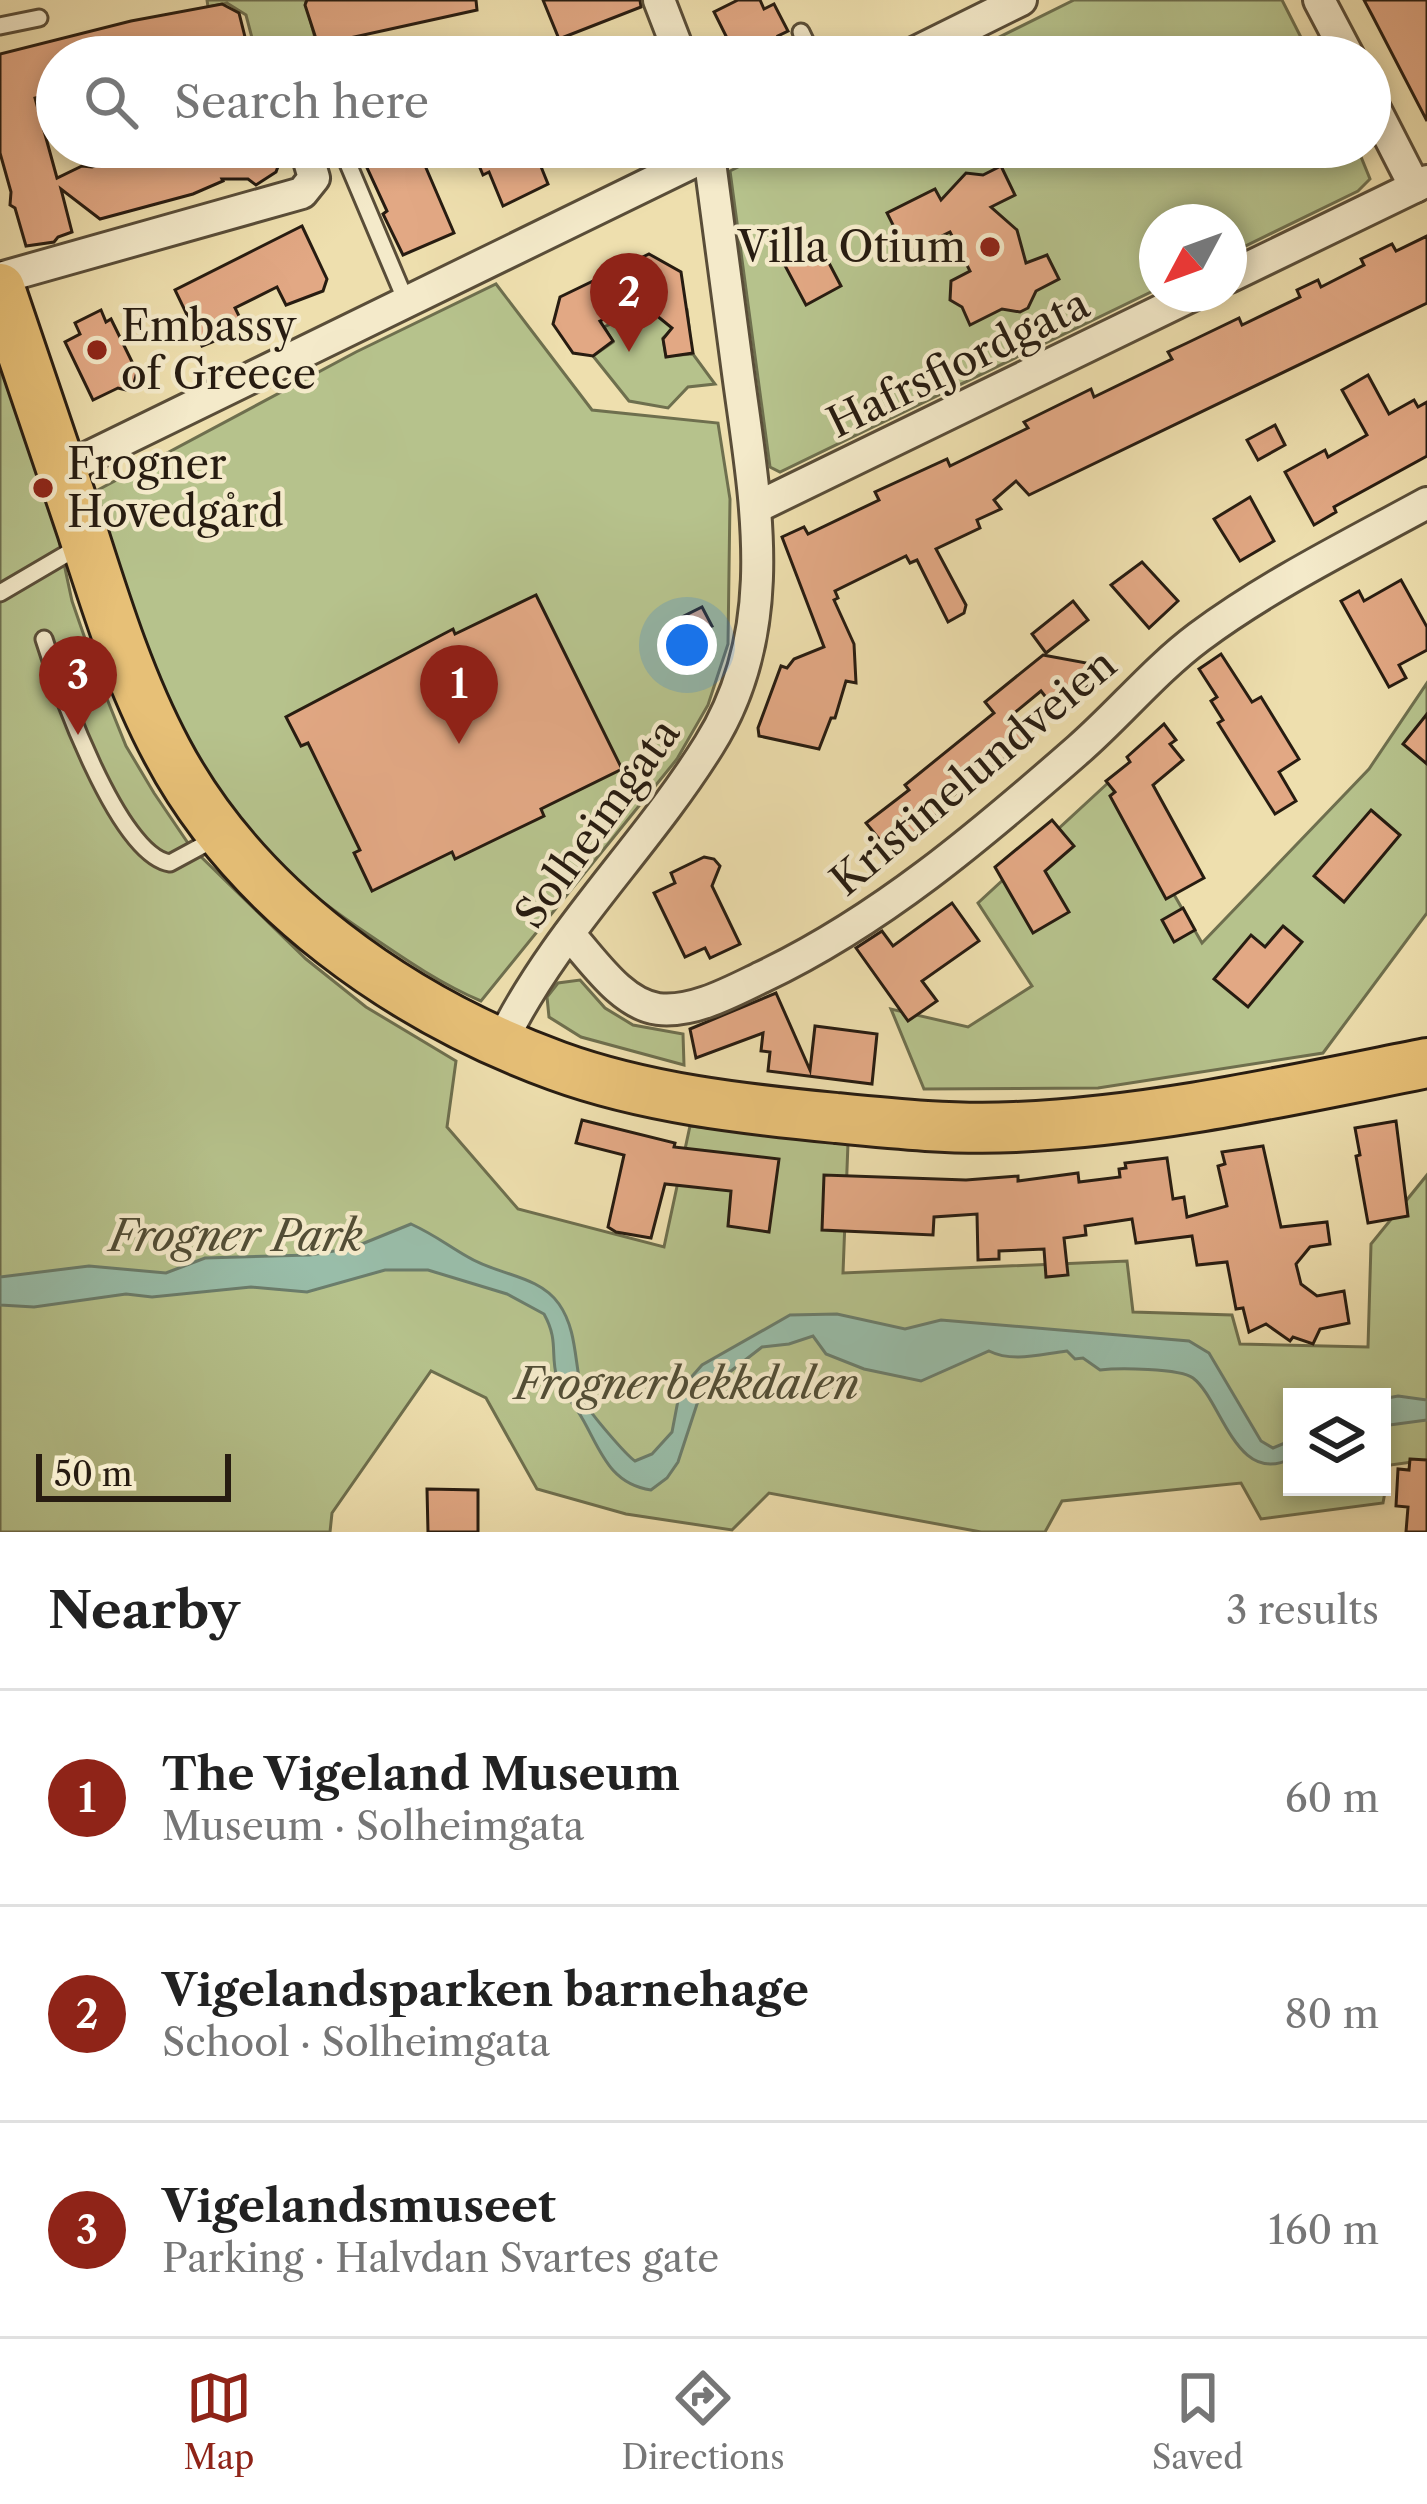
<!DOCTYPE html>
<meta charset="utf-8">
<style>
body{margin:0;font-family:"Libre Caslon Text",serif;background:#f6f6f6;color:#222}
.controls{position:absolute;right:36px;bottom:36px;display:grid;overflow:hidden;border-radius:0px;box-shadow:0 6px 18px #0003}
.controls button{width:108px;height:108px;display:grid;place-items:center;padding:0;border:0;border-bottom:3px solid #e0e0e0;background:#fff;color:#222;font:60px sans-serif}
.compass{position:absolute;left:1139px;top:204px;width:108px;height:108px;border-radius:50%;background:#fff;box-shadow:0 6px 18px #0003;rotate:229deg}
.scale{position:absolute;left:36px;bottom:30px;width:195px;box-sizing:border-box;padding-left:12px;border:6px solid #271c11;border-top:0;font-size:33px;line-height:42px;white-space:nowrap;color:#271c11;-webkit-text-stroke:9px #f4eaca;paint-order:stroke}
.you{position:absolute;left:687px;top:645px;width:42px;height:42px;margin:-30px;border:9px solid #fff;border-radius:50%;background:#1a73e8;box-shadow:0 0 0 18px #1a73e833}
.badge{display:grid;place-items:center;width:78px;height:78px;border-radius:50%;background:#8f2418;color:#fff;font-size:39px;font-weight:700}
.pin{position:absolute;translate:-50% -99px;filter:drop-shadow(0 3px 6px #0008)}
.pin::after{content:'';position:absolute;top:63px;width:42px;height:36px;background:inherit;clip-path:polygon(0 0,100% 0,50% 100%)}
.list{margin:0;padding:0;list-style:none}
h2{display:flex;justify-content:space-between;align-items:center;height:156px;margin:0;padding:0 48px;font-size:51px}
h2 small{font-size:39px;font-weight:400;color:#767676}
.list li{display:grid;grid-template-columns:78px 1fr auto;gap:36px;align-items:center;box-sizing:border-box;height:216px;padding:0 48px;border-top:3px solid #e0e0e0}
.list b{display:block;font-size:45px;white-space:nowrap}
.list p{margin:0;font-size:39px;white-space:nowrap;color:#767676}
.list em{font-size:39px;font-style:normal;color:#767676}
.icon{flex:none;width:66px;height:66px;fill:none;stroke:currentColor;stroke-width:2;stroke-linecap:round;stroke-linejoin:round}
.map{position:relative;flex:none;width:1427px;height:1532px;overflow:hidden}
.search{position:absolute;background:#fff;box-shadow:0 6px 18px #0003;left:36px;right:36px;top:36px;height:132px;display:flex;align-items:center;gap:30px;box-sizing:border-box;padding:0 42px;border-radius:66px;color:#767676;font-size:45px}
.sheet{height:804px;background:#fff}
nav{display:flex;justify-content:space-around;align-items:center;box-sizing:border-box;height:168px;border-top:3px solid #e0e0e0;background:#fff;font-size:33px;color:#767676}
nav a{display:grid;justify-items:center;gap:6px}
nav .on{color:#8f2418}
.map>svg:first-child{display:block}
.green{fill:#b6c28c;stroke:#6e6f4e;stroke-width:3;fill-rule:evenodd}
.water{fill:#99bda9;stroke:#6b7d6c;stroke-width:3}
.building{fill:#e2a884;stroke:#271c11;stroke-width:3}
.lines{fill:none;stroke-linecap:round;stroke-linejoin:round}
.service-casing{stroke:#594d38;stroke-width:21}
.minor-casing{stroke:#594d38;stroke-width:36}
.primary-casing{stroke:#271c11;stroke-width:54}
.service{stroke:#f4eaca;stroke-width:15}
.minor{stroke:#f4eaca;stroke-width:30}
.primary{stroke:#e7c077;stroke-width:48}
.poi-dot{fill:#8f2418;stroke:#f4eaca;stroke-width:4.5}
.labels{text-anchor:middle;stroke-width:9;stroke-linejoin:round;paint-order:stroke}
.poi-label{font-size:42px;fill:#271c11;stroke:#f4eaca;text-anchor:start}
.street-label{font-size:42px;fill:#271c11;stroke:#f4eaca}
.park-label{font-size:42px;font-style:italic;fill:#524e36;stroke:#f4eaca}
</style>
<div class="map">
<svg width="1427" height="1532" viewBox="0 0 1427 1532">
<rect width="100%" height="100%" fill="#eedfae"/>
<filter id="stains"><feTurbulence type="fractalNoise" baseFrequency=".00167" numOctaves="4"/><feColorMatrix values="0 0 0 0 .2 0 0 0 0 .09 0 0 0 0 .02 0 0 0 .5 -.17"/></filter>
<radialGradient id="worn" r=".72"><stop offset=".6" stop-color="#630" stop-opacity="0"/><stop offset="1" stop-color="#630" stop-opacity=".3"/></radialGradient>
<g class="green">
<path d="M207 0H305L320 57H257L246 15 227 3 208 7Z"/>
<path d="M1074 0H1282L1311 57H959Z"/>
<path d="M778 147H1357L1370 179 1358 191 1229 254V222H1157V289L780 472 770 467 730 171Z"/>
<path d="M496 284 592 410 718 423 730 499 728 644 708 705 677 759 481 1001C436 982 396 953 356 926 293 882 235 832 195 766 144 684 124 583 96 491L356 352Z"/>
<path d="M647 308 656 315 687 310 689 327 673 329 663 338 666 356 693 354 715 384 688 387 668 408 629 401 593 356 613 342 604 327Z"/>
<path d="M0 365 57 531 72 601 99 679 126 746 154 793 190 846 306 959 366 1007 456 1061 447 1127 518 1209 664 1247 690 1126 848 1143 843 1273 1127 1261 1133 1312 1232 1315 1240 1344 1368 1347 1371 1244 1427 1175V1460L1390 1465 1383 1503 1261 1519 1241 1483 1062 1501 1045 1532H981L769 1493 732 1530 626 1514 537 1489 486 1398 431 1371 332 1513 330 1532H0ZM1292 1397H1382V1487H1292Z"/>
<path d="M1427 683V913L1323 1053 1098 1088 924 1089 891 1009 968 1027 1032 986 978 903 1109 782 1202 943 1369 769Z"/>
<path d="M580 980 605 1008 633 1025 683 1034 684 1065 581 1037 549 1017 547 997 558 983Z"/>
</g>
<g class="water">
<path d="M411 1224C435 1235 447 1245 468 1257 497 1275 539 1275 559 1304 580 1334 573 1373 586 1404 590 1413 626 1455 635 1461L652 1454 672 1432 680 1390 702 1365 790 1315 837 1314 905 1329 941 1320 1189 1341 1209 1353 1261 1441 1273 1448 1292 1440V1458C1236 1488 1222 1400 1193 1378 1180 1368 1117 1368 1100 1370L1083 1358 1075 1359 1067 1351C1041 1354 1013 1363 989 1351L921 1381 864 1369 826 1354 813 1336 789 1344 762 1347 700 1395 678 1462 667 1478 651 1490C609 1484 600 1449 582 1418 575 1405 562 1392 557 1378 550 1354 559 1341 544 1314L507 1294 428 1270H385L307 1292 251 1287 152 1297 126 1294 34 1307 0 1305V1277L89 1266 166 1273 205 1258 310 1255 352 1248Z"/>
<path d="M1398 1396 1427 1400V1420L1382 1426V1399Z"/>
</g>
<g class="building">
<path d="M307 0H476L477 10 318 45 305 5Z"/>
<path d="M543 0H640L641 7 559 39Z"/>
<path d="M738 0H760L764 9 774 4 788 31 778 36 789 57H700L699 50 727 38 714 12Z"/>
<path d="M1364 0H1427V121L1372 15Z"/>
<path d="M222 4 239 13 250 57H57V92L35 98 57 178 82 166 92 167 142 151 144 147H273L280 161 276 172 256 185 248 179H222L223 181 193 194 100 219 61 189 72 232 58 237 54 242 26 246 15 208 10 205 11 192 0 153V54L131 21Z"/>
<path d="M362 147H417L454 233 403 255 383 214 387 211 362 157 366 155Z"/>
<path d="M491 147H533L548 184 503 206 489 172 483 175 475 156Z"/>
<path d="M1001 166 1015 195 991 207 1017 230 1026 263 1047 255 1059 279 1036 291 1028 308 1020 312 1002 309 970 325 962 307 950 300 951 281 970 271 950 232 907 253 887 213 935 189 941 200 966 173 983 175Z"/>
<path d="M302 226 327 279 323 291 286 305 277 287 235 308 243 324 237 332 202 346 175 290Z"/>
<path d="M1427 236V303L1029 495 1016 481 994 500 1001 509 977 520 980 528 936 549 966 605 964 613 948 622 917 560 910 563 906 556 835 591 838 598 834 600 854 644 856 683 846 681 835 718H831L819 749 759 736 758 728 781 666 787 668 794 659 824 647 782 537 804 527 808 534 879 500 875 492 947 459 950 466 1028 428 1024 422 1091 389 1094 397 1172 359 1168 352 1187 343 1239 318 1242 325 1300 297 1297 290 1318 280 1321 287 1364 265 1361 259 1392 244 1396 251Z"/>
<path d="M811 241 812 245 818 242 841 286 806 305 782 260 789 257 787 253Z"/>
<path d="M649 254 681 272 693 353 666 357 663 339 672 328 640 302 600 321 613 341 593 356 573 353 553 324 560 297Z"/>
<path d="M101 310 106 322 111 319 137 372 133 387 126 390 118 388 93 400 65 342 80 334 75 323Z"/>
<path d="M1368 375 1389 414 1414 400 1418 407 1427 402V456L1334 507 1336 512 1314 525 1285 472 1325 450 1328 457 1367 435 1342 390Z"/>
<path d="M1275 425 1285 445 1258 460 1247 440Z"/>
<path d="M1250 497 1274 541 1240 561 1214 519Z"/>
<path d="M1142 562 1178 601 1149 628 1111 585Z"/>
<path d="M1401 580 1427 627V650L1399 665 1406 678 1389 687 1341 601 1359 591 1364 601Z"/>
<path d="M536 595 622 769 541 809 544 816 455 859 452 852 372 891 354 853 360 850 308 743 301 746 286 717 453 629 455 634Z"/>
<path d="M1073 601 1088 620 1046 653 1032 634Z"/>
<path d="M702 607 712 626 685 639 676 620Z"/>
<path d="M1221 654 1252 702 1261 697 1299 759 1279 772 1296 801 1275 814 1218 723 1223 720 1211 701 1217 697 1199 669Z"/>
<path d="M1043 655 1092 664 1099 675 1065 706 1060 698 1052 705 1041 691 1007 719 1026 742 948 799 951 802 901 844 895 836 884 845 866 823 909 790 905 785 994 713 985 702Z"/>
<path d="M1427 714V764L1403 744Z"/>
<path d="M1164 724 1176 740 1170 744 1183 760 1153 785 1204 878 1166 899 1110 796 1115 792 1106 781 1130 762 1127 757Z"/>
<path d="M1371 810 1400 835 1344 902 1314 876Z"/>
<path d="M1052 820 1074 846 1045 871 1069 912 1033 933 995 867Z"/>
<path d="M704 857 714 859 720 866 712 886 740 944 710 958 705 948 685 957 654 893 675 883 671 873Z"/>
<path d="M952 903 979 941 922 981 937 1001 908 1021 856 948 882 931 893 946Z"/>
<path d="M1183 908 1195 930 1174 942 1162 920Z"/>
<path d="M1283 926 1302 942 1248 1007 1214 979 1251 935 1265 947Z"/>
<path d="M776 993 810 1070 815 1026 877 1034 872 1084 768 1071 770 1052 761 1051 763 1033 696 1058 690 1029Z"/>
<path d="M582 1120 675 1143 674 1147 779 1159 769 1232 728 1226 731 1191 665 1184 651 1238 616 1232 608 1227 624 1155 576 1143Z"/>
<path d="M1396 1121 1408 1216 1368 1223 1356 1156 1360 1155 1355 1128Z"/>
<path d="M1263 1146 1281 1227 1327 1222 1330 1244 1310 1247 1296 1264 1301 1284 1317 1296 1344 1291 1349 1323 1320 1329 1313 1344 1293 1337 1290 1341 1266 1324 1249 1332 1243 1308 1236 1309 1227 1262 1197 1265 1192 1236 1136 1243 1132 1219 1085 1226 1086 1235 1064 1238 1068 1275 1046 1277 1044 1249 999 1251V1259L978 1260 977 1214 934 1217 933 1235 822 1230 824 1175 966 1180 1018 1176V1181L1078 1173 1079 1182 1120 1177 1119 1169 1126 1168 1125 1163 1167 1158 1173 1199 1184 1197 1187 1217 1227 1206 1218 1166 1225 1164 1222 1152Z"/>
<path d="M1410 1459 1427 1460V1532H1406L1408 1507 1396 1506 1398 1469 1409 1470Z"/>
<path d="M427 1489 478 1490V1532H428Z"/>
</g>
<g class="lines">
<defs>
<g id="service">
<path d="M0 26 39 18"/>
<path d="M801 32 813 57"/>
<path d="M377 57H393"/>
<path d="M341 147 406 301"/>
<path d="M0 593 80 546"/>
<path d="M44 639C59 687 118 856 170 863L220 836"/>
</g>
<g id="minor">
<path d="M659 0 681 57"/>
<path d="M1319 0 1349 57"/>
<path d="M906 57 1021 0"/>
<path d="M1370 99 1415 187"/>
<path d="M1229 277 1427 181"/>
<path d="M0 278 302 193 314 178 305 147"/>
<path d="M62 470 724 147"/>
<path d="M757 507 1195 294"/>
<path d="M569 934C593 960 621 1004 658 1009 693 1013 731 992 762 977 880 921 981 835 1079 749 1120 713 1155 670 1199 637 1269 585 1350 545 1427 503"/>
<path d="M501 1043C554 933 645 848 709 745 782 629 755 500 738 373 728 298 718 222 708 147"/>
</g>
<path id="primary" d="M0 288C27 369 55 449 82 530 106 605 130 682 167 751 246 900 401 1009 557 1066 645 1098 743 1109 836 1118 896 1124 955 1130 1015 1127 1154 1121 1291 1090 1427 1063"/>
</defs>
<use href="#service" class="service-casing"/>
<use href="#minor" class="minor-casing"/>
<use href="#primary" class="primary-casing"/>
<use href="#service" class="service"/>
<use href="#minor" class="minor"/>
<use href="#primary" class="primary"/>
</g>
<g class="poi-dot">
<circle cx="990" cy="247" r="12"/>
<circle cx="97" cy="350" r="12"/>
<circle cx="43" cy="488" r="12"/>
</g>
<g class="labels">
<g class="poi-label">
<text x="966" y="262" text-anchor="end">Villa Otium</text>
<text x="121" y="341">Embassy<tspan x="121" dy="48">of Greece</tspan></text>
<text x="67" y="479">Frogner<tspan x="67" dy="48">Hovedgård</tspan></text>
</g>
<g class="street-label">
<text transform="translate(958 363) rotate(-26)" y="15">Hafrsfjordgata</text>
<text transform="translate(973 772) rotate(-40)" y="15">Kristinelundveien</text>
<text transform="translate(597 823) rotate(-54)" y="15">Solheimgata</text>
</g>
<g class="park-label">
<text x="236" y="1251">Frogner Park</text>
<text x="687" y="1399">Frognerbekkdalen</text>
</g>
</g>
<rect width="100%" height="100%" filter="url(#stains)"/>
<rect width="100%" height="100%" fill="url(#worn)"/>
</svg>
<div class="controls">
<button><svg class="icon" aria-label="layers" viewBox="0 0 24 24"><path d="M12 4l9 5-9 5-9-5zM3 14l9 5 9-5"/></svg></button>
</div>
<svg class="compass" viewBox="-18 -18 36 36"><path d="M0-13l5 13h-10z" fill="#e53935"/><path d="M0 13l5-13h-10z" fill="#767676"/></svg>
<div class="scale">50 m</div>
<div class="you"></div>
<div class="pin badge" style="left:459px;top:744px">1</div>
<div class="pin badge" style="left:629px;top:352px">2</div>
<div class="pin badge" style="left:78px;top:735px">3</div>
<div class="search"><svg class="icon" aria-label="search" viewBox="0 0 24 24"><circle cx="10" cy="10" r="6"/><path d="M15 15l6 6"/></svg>Search here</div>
</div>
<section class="sheet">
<h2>Nearby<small>3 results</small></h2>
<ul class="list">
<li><span class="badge">1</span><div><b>The Vigeland Museum</b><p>Museum · Solheimgata</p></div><em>60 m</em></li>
<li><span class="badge">2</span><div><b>Vigelandsparken barnehage</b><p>School · Solheimgata</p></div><em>80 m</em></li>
<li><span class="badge">3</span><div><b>Vigelandsmuseet</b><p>Parking · Halvdan Svartes gate</p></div><em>160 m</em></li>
</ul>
</section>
<nav>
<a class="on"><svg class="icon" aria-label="map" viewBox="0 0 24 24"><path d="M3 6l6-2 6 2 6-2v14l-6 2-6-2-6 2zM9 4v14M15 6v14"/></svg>Map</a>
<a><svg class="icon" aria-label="directions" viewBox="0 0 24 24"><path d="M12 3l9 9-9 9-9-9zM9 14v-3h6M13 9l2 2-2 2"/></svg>Directions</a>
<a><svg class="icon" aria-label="saved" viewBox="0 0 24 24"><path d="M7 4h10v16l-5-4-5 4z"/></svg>Saved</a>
</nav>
